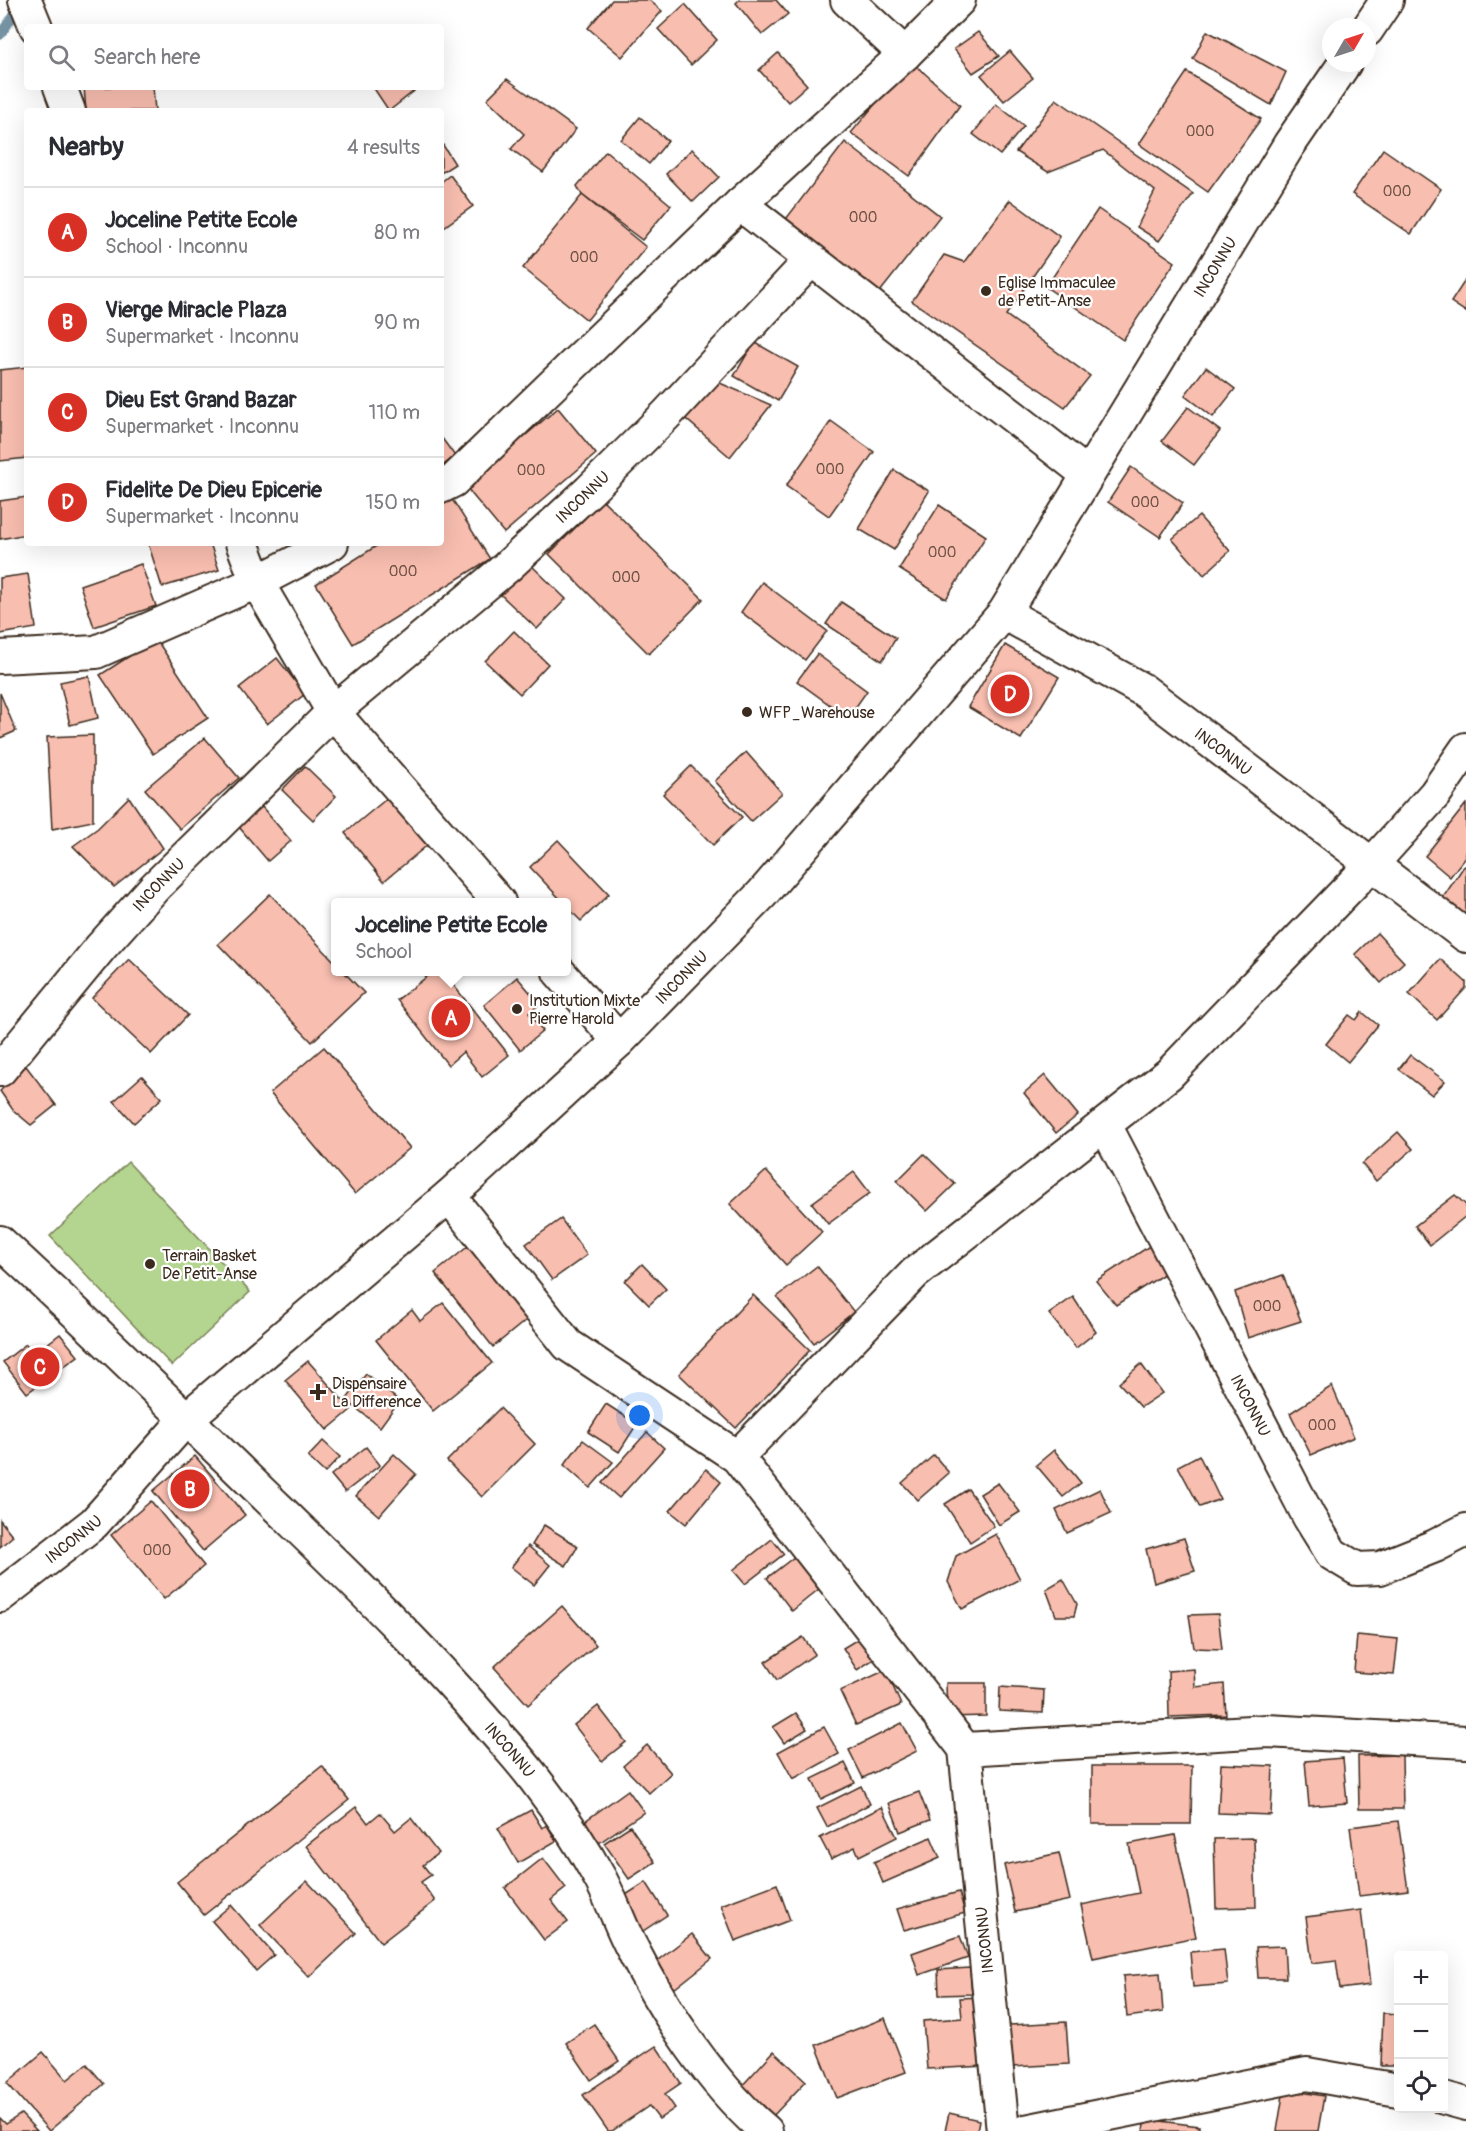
<!DOCTYPE html>
<meta charset="utf-8">
<style>
body{margin:0;font-family:Pangolin,sans-serif;background:#f7f7f7;color:#2b2b33}
.controls{position:absolute;right:18px;bottom:18px;display:grid;overflow:hidden;border-radius:6px;box-shadow:0 6px 24px #0002}
.controls button{width:54px;height:54px;display:grid;place-items:center;padding:0;border:0;border-bottom:2px solid #e1e1e2;background:#fff;color:#2b2b33;font:30px sans-serif}
.compass{position:absolute;left:1322px;top:18px;width:54px;height:54px;border-radius:50%;background:#fff;box-shadow:0 6px 24px #0002;rotate:51deg}
.you{position:absolute;left:640px;top:1416px;width:21px;height:21px;margin:-15px;border:4px solid #fff;border-radius:50%;background:#1a73e8;box-shadow:0 0 0 9px #1a73e833}
.badge{display:grid;place-items:center;width:39px;height:39px;border-radius:50%;background:#d93025;color:#fff;font-size:20px;font-weight:700}
.pin{position:absolute;translate:-50% -50%;border:3px solid #fff;box-shadow:0 2px 6px #0006}
.popup{position:absolute;left:331px;top:898px;width:240px;height:78px;box-sizing:border-box;display:grid;place-content:center;border-radius:6px;background:#fff;filter:drop-shadow(0 2px 4px #0005);font-size:20px;white-space:nowrap;color:#7c7c81}
.popup b{font-size:22px;color:#2b2b33}
.popup::after{content:'';position:absolute;left:50%;top:100%;margin-left:-12px;border:12px solid transparent;border-top-color:#fff}
.list{margin:0;padding:0;list-style:none}
h2{display:flex;justify-content:space-between;align-items:center;height:78px;margin:0;padding:0 24px;font-size:26px}
h2 small{font-size:20px;font-weight:400;color:#7c7c81}
.list li{display:grid;grid-template-columns:39px 1fr auto;gap:18px;align-items:center;box-sizing:border-box;height:90px;padding:0 24px;border-top:2px solid #e1e1e2}
.list b{display:block;font-size:22px;white-space:nowrap}
.list p{margin:0;font-size:20px;white-space:nowrap;color:#7c7c81}
.list em{font-size:20px;font-style:normal;color:#7c7c81}
.icon{flex:none;width:33px;height:33px;fill:none;stroke:currentColor;stroke-width:2;stroke-linecap:round;stroke-linejoin:round}
.map{position:relative;flex:none;width:1466px;height:2131px;overflow:hidden}
.search{position:absolute;background:#fff;box-shadow:0 6px 24px #0002;left:24px;top:24px;width:420px;height:66px;display:flex;align-items:center;gap:15px;box-sizing:border-box;padding:0 21px;border-radius:6px;color:#7c7c81;font-size:22px}
.panel{position:absolute;background:#fff;box-shadow:0 6px 24px #0002;left:24px;top:108px;width:420px;height:438px;border-radius:6px}
.map>svg:first-child{display:block}
.green{fill:#b4d58f;stroke:#788056;stroke-width:1.5}
.lines{fill:none;stroke-linecap:round;stroke-linejoin:round}
.stream{stroke:#7592a3;stroke-width:10}
.building{fill:#f8beb0;stroke:#3b2a1e;stroke-width:1.5}
.minor-casing{stroke:#3b2a1e;stroke-width:36}
.minor{stroke:#fff;stroke-width:32}
.poi-dot{fill:#3b2a1e;stroke:#fff;stroke-width:2}
.labels{text-anchor:middle;stroke-width:4.5;stroke-linejoin:round;paint-order:stroke}
.number-label{font-size:14px;fill:#6a4f42}
.street-label{font-size:16px;fill:#3b2a1e;stroke:#fff}
.poi-label{font-size:16px;fill:#3b2a1e;stroke:#fff;text-anchor:start}
</style>
<div class="map">
<svg width="1466" height="2131" viewBox="0 0 1466 2131">
<rect width="100%" height="100%" fill="#fff"/>
<filter id="ink" filterUnits="userSpaceOnUse"><feTurbulence type="fractalNoise" baseFrequency=".0167" numOctaves="2"/><feDisplacementMap in="SourceGraphic" scale="12" xChannelSelector="R" yChannelSelector="G"/><feConvolveMatrix kernelMatrix="1 2 1 2 8 2 1 2 1" color-interpolation-filters="sRGB"/></filter>
<g filter="url(#ink)">
<path class="green" d="M128 1162 250 1292 172 1366 50 1236Z"/>
<g class="lines">
<path class="stream" d="M0 35 22 3"/>
</g>
<g class="building">
<path d="M612 0H649L662 11 622 57 588 28Z"/>
<path d="M739 0H776L788 14 762 35 736 3Z"/>
<path d="M685 4 717 40 691 65 658 29Z"/>
<path d="M1207 31 1286 72 1271 105 1193 59Z"/>
<path d="M978 32 999 56 973 73 954 49Z"/>
<path d="M1010 51 1033 78 1004 101 981 75Z"/>
<path d="M778 53 807 85 788 102 759 70Z"/>
<path d="M911 61 960 105 909 176 851 133Z"/>
<path d="M1187 72 1261 119 1208 192 1139 144Z"/>
<path d="M507 79 576 129 543 172 511 149 524 134 487 99Z"/>
<path d="M84 87H153L155 111H86Z"/>
<path d="M373 87H411L414 91 389 111Z"/>
<path d="M1056 99 1193 194 1159 241 1137 227 1155 191 1103 150 1048 172 1016 152Z"/>
<path d="M996 104 1024 126 1000 155 973 134Z"/>
<path d="M640 117 668 141 649 164 621 140Z"/>
<path d="M441 142 455 164 441 173Z"/>
<path d="M845 142 940 216 880 292 786 219Z"/>
<path d="M692 149 719 177 693 202 666 174Z"/>
<path d="M1383 149 1441 189 1411 234 1352 194Z"/>
<path d="M606 151 671 205 642 240 582 195 577 186Z"/>
<path d="M450 175 473 206 441 229V182Z"/>
<path d="M582 195 646 247 587 320 523 268Z"/>
<path d="M1010 200 1060 237 1006 315 1090 376 1065 407 912 301 944 255 964 262Z"/>
<path d="M1098 209 1175 262 1123 340 1046 287Z"/>
<path d="M1466 279V312L1451 302Z"/>
<path d="M754 342 798 367 778 401 734 376Z"/>
<path d="M27 367V458L0 461V370Z"/>
<path d="M1206 367 1235 389 1213 417 1185 395Z"/>
<path d="M706 377 771 405 730 457 680 414Z"/>
<path d="M1188 407 1220 431 1194 465 1162 441Z"/>
<path d="M558 408 596 454 504 533 465 486Z"/>
<path d="M831 421 874 452 829 516 786 486Z"/>
<path d="M441 437 455 456 441 467Z"/>
<path d="M1131 467 1183 503 1160 537 1108 502Z"/>
<path d="M894 470 929 491 894 550 859 529Z"/>
<path d="M27 497V534L0 539V501Z"/>
<path d="M452 499 490 559 353 644 316 584 381 543H441V506Z"/>
<path d="M603 500 703 599 649 654 549 554Z"/>
<path d="M939 505 986 536 946 599 899 569Z"/>
<path d="M1199 516 1230 551 1204 575 1172 539Z"/>
<path d="M148 543H210L219 570 162 587Z"/>
<path d="M141 564 156 606 94 627 80 585Z"/>
<path d="M530 564 566 599 537 629 501 595Z"/>
<path d="M28 574 36 628 0 634V578Z"/>
<path d="M762 582 827 631 805 660 741 612Z"/>
<path d="M841 602 896 638 882 661 826 624Z"/>
<path d="M514 631 548 664 520 694 485 661Z"/>
<path d="M156 639 208 718 153 754 100 675Z"/>
<path d="M1005 645 1059 677 1021 739 968 707Z"/>
<path d="M817 654 867 691 848 718 797 681Z"/>
<path d="M277 658 305 694 267 724 239 688Z"/>
<path d="M89 676 98 718 70 725 60 682Z"/>
<path d="M0 693 16 731 0 738Z"/>
<path d="M93 735V821L52 829 47 737Z"/>
<path d="M205 738 239 778 180 829 145 789Z"/>
<path d="M746 752 782 793 751 821 715 781Z"/>
<path d="M305 766 336 796 313 820 282 790Z"/>
<path d="M691 766 742 817 713 845 663 794Z"/>
<path d="M391 795 430 843 384 881 345 833Z"/>
<path d="M129 797 163 848 114 887 73 846 98 828Z"/>
<path d="M1466 804V856L1450 877 1425 856Z"/>
<path d="M262 807 291 841 268 861 239 827Z"/>
<path d="M558 840 609 894 581 921 566 906V902H563L530 867Z"/>
<path d="M1464 866 1466 867V920L1440 902Z"/>
<path d="M270 894 336 963V972H344L364 993 312 1042 218 944Z"/>
<path d="M1377 933 1404 962 1381 983 1355 954Z"/>
<path d="M129 959 188 1015 151 1054 92 998Z"/>
<path d="M1440 959 1466 982V988L1437 1020 1409 994Z"/>
<path d="M433 972H443L509 1055 482 1077 463 1052 448 1065 397 1000Z"/>
<path d="M517 977 540 1004 529 1013 543 1031 520 1050 484 1005Z"/>
<path d="M1362 1012 1378 1025 1348 1062 1326 1044 1349 1015 1356 1020Z"/>
<path d="M324 1047 410 1148 355 1194 270 1093Z"/>
<path d="M1410 1055 1445 1081 1432 1095 1399 1069Z"/>
<path d="M26 1066 56 1105 31 1125 13 1110 0 1091Z"/>
<path d="M1045 1075 1078 1115 1056 1133 1024 1093Z"/>
<path d="M142 1076 162 1098 134 1123 114 1101Z"/>
<path d="M1398 1132 1413 1149 1376 1181 1362 1164Z"/>
<path d="M924 1154 955 1184 927 1211 897 1181Z"/>
<path d="M766 1171 822 1232 786 1265 730 1204Z"/>
<path d="M854 1172 870 1193 828 1224 812 1203Z"/>
<path d="M1455 1195 1466 1205V1216L1430 1245 1415 1226Z"/>
<path d="M561 1219 587 1255 552 1280 526 1244Z"/>
<path d="M471 1244 530 1317 493 1347 435 1273Z"/>
<path d="M1151 1245 1170 1270 1116 1305 1096 1281Z"/>
<path d="M642 1264 666 1289 649 1305 625 1281Z"/>
<path d="M817 1266 854 1312 814 1343 777 1297Z"/>
<path d="M1283 1275 1301 1321 1248 1338 1235 1292Z"/>
<path d="M753 1295 810 1350 736 1428 679 1374Z"/>
<path d="M1073 1297 1096 1332 1076 1348 1049 1314Z"/>
<path d="M443 1303 492 1363 433 1411 376 1340 412 1310 420 1321Z"/>
<path d="M60 1334 78 1356 27 1393 3 1362 26 1344 34 1354Z"/>
<path d="M308 1361 351 1410 327 1430 285 1380Z"/>
<path d="M1141 1364 1162 1393 1141 1407 1119 1383Z"/>
<path d="M366 1374 399 1401 380 1427 346 1400Z"/>
<path d="M1332 1386 1354 1437 1311 1455 1290 1413Z"/>
<path d="M606 1404 637 1424 619 1452 588 1432Z"/>
<path d="M500 1408 535 1444 482 1497 447 1461Z"/>
<path d="M647 1432 664 1448 619 1498 602 1483Z"/>
<path d="M583 1440 613 1462 590 1488 564 1465Z"/>
<path d="M323 1441 340 1457 325 1473 308 1457Z"/>
<path d="M366 1447 380 1465 345 1492 331 1475Z"/>
<path d="M1054 1450 1081 1483 1063 1497 1036 1465Z"/>
<path d="M394 1454 416 1474 379 1516 356 1496Z"/>
<path d="M934 1455 949 1473 918 1500 902 1483Z"/>
<path d="M1199 1455 1220 1499 1200 1507 1178 1466Z"/>
<path d="M195 1456 245 1515 203 1551 153 1491Z"/>
<path d="M706 1469 721 1482 686 1524 670 1511Z"/>
<path d="M998 1483 1020 1512 999 1525 980 1494Z"/>
<path d="M968 1489 994 1526 970 1542 945 1504Z"/>
<path d="M1100 1489 1111 1513 1067 1533 1056 1510Z"/>
<path d="M151 1501 204 1566 164 1599 111 1535Z"/>
<path d="M0 1520 13 1536 0 1547Z"/>
<path d="M544 1525 578 1546 566 1566 532 1545Z"/>
<path d="M996 1534 1020 1579 962 1609 948 1582 956 1556Z"/>
<path d="M1184 1538 1195 1571 1154 1583 1146 1549Z"/>
<path d="M772 1539 784 1554 745 1584 733 1570Z"/>
<path d="M528 1546 550 1565 534 1585 511 1567Z"/>
<path d="M794 1557 819 1589 792 1611 767 1578Z"/>
<path d="M1063 1579 1077 1604 1074 1616H1056L1046 1589Z"/>
<path d="M562 1606 596 1645 528 1705 494 1667Z"/>
<path d="M1218 1614 1222 1649 1194 1648 1189 1615Z"/>
<path d="M871 1631 885 1652 857 1670 843 1648Z"/>
<path d="M1357 1635 1398 1639 1394 1675 1354 1672Z"/>
<path d="M803 1637 815 1654 777 1680 765 1662Z"/>
<path d="M1194 1669 1195 1687 1224 1684 1226 1715 1169 1717 1168 1671Z"/>
<path d="M886 1670 901 1705 856 1725 840 1691Z"/>
<path d="M946 1683H986V1716L947 1717Z"/>
<path d="M1000 1687 1044 1690 1043 1713 999 1711Z"/>
<path d="M598 1706 626 1742 602 1761 574 1725Z"/>
<path d="M796 1713 807 1729 784 1743 773 1727Z"/>
<path d="M902 1723 917 1751 863 1778 849 1750Z"/>
<path d="M824 1727 839 1754 793 1779 778 1752Z"/>
<path d="M647 1745 671 1773 649 1793 623 1766Z"/>
<path d="M1402 1755 1403 1809H1359L1358 1756Z"/>
<path d="M1343 1758 1347 1803 1309 1806 1305 1761Z"/>
<path d="M845 1763 855 1783 821 1799 812 1779Z"/>
<path d="M1221 1764 1273 1766 1271 1815 1218 1813Z"/>
<path d="M322 1766 349 1800 204 1915 177 1882Z"/>
<path d="M1092 1766H1192L1191 1824H1092Z"/>
<path d="M861 1786 870 1804 827 1827 817 1808Z"/>
<path d="M628 1790 644 1812 596 1845 581 1824Z"/>
<path d="M919 1792 930 1820 900 1832 889 1803Z"/>
<path d="M356 1807 368 1823 380 1813 395 1831 411 1818 438 1853 423 1865 431 1875 421 1882 435 1901 381 1943 306 1846Z"/>
<path d="M882 1807 897 1837 859 1856 855 1847 831 1859 820 1838Z"/>
<path d="M531 1810 542 1828 547 1825 556 1841 518 1863 498 1828Z"/>
<path d="M1398 1821 1408 1890 1359 1896 1350 1827Z"/>
<path d="M630 1826 655 1862 629 1879 604 1843Z"/>
<path d="M1175 1835 1196 1937 1093 1958 1081 1905 1139 1893 1129 1844Z"/>
<path d="M931 1837 940 1858 883 1883 874 1862Z"/>
<path d="M1254 1838 1256 1907 1216 1908 1214 1839Z"/>
<path d="M1059 1853 1070 1900 1015 1912 1004 1865Z"/>
<path d="M543 1858 566 1888 551 1900 568 1922 544 1940 505 1888Z"/>
<path d="M307 1881 356 1933 309 1977 260 1925Z"/>
<path d="M646 1882 667 1915 643 1931 621 1898Z"/>
<path d="M777 1884 790 1920 735 1941 721 1905Z"/>
<path d="M959 1892 965 1913 904 1930 897 1909Z"/>
<path d="M231 1905 274 1955 256 1971 212 1921Z"/>
<path d="M1361 1910 1370 1985 1340 1989 1336 1960 1312 1963 1306 1917Z"/>
<path d="M692 1934 712 1959 669 1993 649 1967Z"/>
<path d="M960 1936 968 1958 919 1975 912 1953Z"/>
<path d="M1284 1946 1286 1978H1258L1256 1947Z"/>
<path d="M1224 1949 1228 1984 1193 1987 1190 1952Z"/>
<path d="M970 1968 972 1994 939 1995 938 1970Z"/>
<path d="M1160 1973 1163 2012 1127 2017 1123 1976Z"/>
<path d="M982 1997 987 2066 927 2069 923 2021 962 2018 960 1998Z"/>
<path d="M1383 2013 1398 2014V2066H1381Z"/>
<path d="M885 2018 906 2072 837 2098 816 2045Z"/>
<path d="M1066 2022 1069 2064 1012 2067 1009 2025Z"/>
<path d="M594 2024 619 2061 591 2080 566 2043Z"/>
<path d="M656 2046 681 2083 665 2094 675 2108 659 2119 649 2106 612 2131H608L583 2095Z"/>
<path d="M774 2051 806 2081 772 2117 740 2088Z"/>
<path d="M43 2052 67 2080 87 2064 104 2084 49 2131 7 2083Z"/>
<path d="M1284 2089 1324 2096 1318 2131H1277Z"/>
<path d="M949 2113 979 2120 977 2131H945Z"/>
<path d="M21 2114 37 2131H0V2118L6 2124Z"/>
<path d="M1145 2119 1199 2126V2131H1143Z"/>
</g>
<g class="lines">
<defs>
<g id="minor">
<path d="M25 0 36 27"/>
<path d="M847 0 905 54"/>
<path d="M1367 30 1387 0"/>
<path d="M60 87 69 111"/>
<path d="M740 204 1087 474"/>
<path d="M441 487 453 481 740 204 905 54 959 0"/>
<path d="M242 543 257 582 333 712 499 902"/>
<path id="s1" d="M1004 613 1143 690 1466 936"/>
<path d="M0 657 96 652 257 582 332 543"/>
<path d="M559 972 619 1041"/>
<path id="s2" d="M0 1070 101 947 155 887 333 712 507 567 589 491 666 415 811 260"/>
<path id="s3" d="M1105 1125 1309 1517 1332 1554 1357 1569 1380 1568 1435 1546 1466 1530"/>
<path d="M449 1196 568 1345 737 1457 965 1749"/>
<path id="s4" d="M0 1242C95 1329 187 1420 279 1509 353 1581 427 1652 494 1731 508 1747 523 1763 536 1781 560 1812 582 1845 601 1880 613 1903 621 1928 633 1950 665 2013 712 2085 766 2131"/>
<path d="M737 1457 915 1273 1169 1074 1372 864 1435 794 1466 749"/>
<path id="s5" d="M0 1596 94 1523 186 1419 449 1196 619 1041 762 894 1004 613 1289 145 1345 63"/>
<path d="M1444 2098 1466 2104"/>
<path d="M1003 2131 965 1749 1267 1731 1466 1742"/>
<path d="M1026 2131 1307 2074 1398 2090"/>
</g>
</defs>
<use href="#minor" class="minor-casing"/>
<use href="#minor" class="minor"/>
</g>
</g>
<g class="poi-dot">
<circle cx="986" cy="291" r="6"/>
<circle cx="747" cy="712" r="6"/>
<circle cx="517" cy="1009" r="6"/>
<circle cx="150" cy="1264" r="6"/>
<path d="M315 1383h6v6h6v6h-6v6h-6v-6h-6v-6h6z"/>
</g>
<g class="labels">
<g class="number-label">
<text x="1200" y="136">000</text>
<text x="1397" y="196">000</text>
<text x="863" y="222">000</text>
<text x="584" y="262">000</text>
<text x="830" y="474">000</text>
<text x="531" y="475">000</text>
<text x="1145" y="507">000</text>
<text x="942" y="557">000</text>
<text x="403" y="576">000</text>
<text x="626" y="582">000</text>
<text x="1267" y="1311">000</text>
<text x="1322" y="1430">000</text>
<text x="157" y="1555">000</text>
</g>
<g class="street-label">
<text dy="6" stroke="none"><textPath href="#s5" startOffset="1814">INCONNU</textPath></text>
<text dy="6" stroke="none"><textPath href="#s2" startOffset="819">INCONNU</textPath></text>
<text dy="6" stroke="none"><textPath href="#s1" startOffset="260">INCONNU</textPath></text>
<text dy="6" stroke="none"><textPath href="#s2" startOffset="244">INCONNU</textPath></text>
<text dy="6" stroke="none"><textPath href="#s5" startOffset="922">INCONNU</textPath></text>
<text dy="6" stroke="none"><textPath href="#s3" startOffset="316">INCONNU</textPath></text>
<text dy="6" stroke="none"><textPath href="#s5" startOffset="93">INCONNU</textPath></text>
<text dy="6" stroke="none"><textPath href="#s4" startOffset="720">INCONNU</textPath></text>
<text transform="translate(984 1940) rotate(-96)" y="6">INCONNU</text>
</g>
<g class="poi-label">
<text x="998" y="288">Eglise Immaculee<tspan x="998" dy="18">de Petit-Anse</tspan></text>
<text x="759" y="718">WFP_Warehouse</text>
<text x="529" y="1006">Institution Mixte<tspan x="529" dy="18">Pierre Harold</tspan></text>
<text x="162" y="1261">Terrain Basket<tspan x="162" dy="18">De Petit-Anse</tspan></text>
<text x="332" y="1389">Dispensaire<tspan x="332" dy="18">La Difference</tspan></text>
</g>
</g>
</svg>
<div class="controls">
<button>+</button>
<button>−</button>
<button><svg class="icon" aria-label="locate" viewBox="0 0 24 24"><circle cx="12" cy="12" r="6"/><path d="M12 2v4M12 18v4M2 12h4M18 12h4"/></svg></button>
</div>
<svg class="compass" viewBox="-18 -18 36 36"><path d="M0-13l5 13h-10z" fill="#e53935"/><path d="M0 13l5-13h-10z" fill="#7c7c81"/></svg>
<div class="you"></div>
<div class="pin badge" style="left:451px;top:1018px">A</div>
<div class="popup"><b>Joceline Petite Ecole</b>School</div>
<div class="pin badge" style="left:190px;top:1489px">B</div>
<div class="pin badge" style="left:40px;top:1367px">C</div>
<div class="pin badge" style="left:1010px;top:694px">D</div>
<div class="search"><svg class="icon" aria-label="search" viewBox="0 0 24 24"><circle cx="10" cy="10" r="6"/><path d="M15 15l6 6"/></svg>Search here</div>
<section class="panel">
<h2>Nearby<small>4 results</small></h2>
<ul class="list">
<li><span class="badge">A</span><div><b>Joceline Petite Ecole</b><p>School · Inconnu</p></div><em>80 m</em></li>
<li><span class="badge">B</span><div><b>Vierge Miracle Plaza</b><p>Supermarket · Inconnu</p></div><em>90 m</em></li>
<li><span class="badge">C</span><div><b>Dieu Est Grand Bazar</b><p>Supermarket · Inconnu</p></div><em>110 m</em></li>
<li><span class="badge">D</span><div><b>Fidelite De Dieu Epicerie</b><p>Supermarket · Inconnu</p></div><em>150 m</em></li>
</ul>
</section>
</div>
